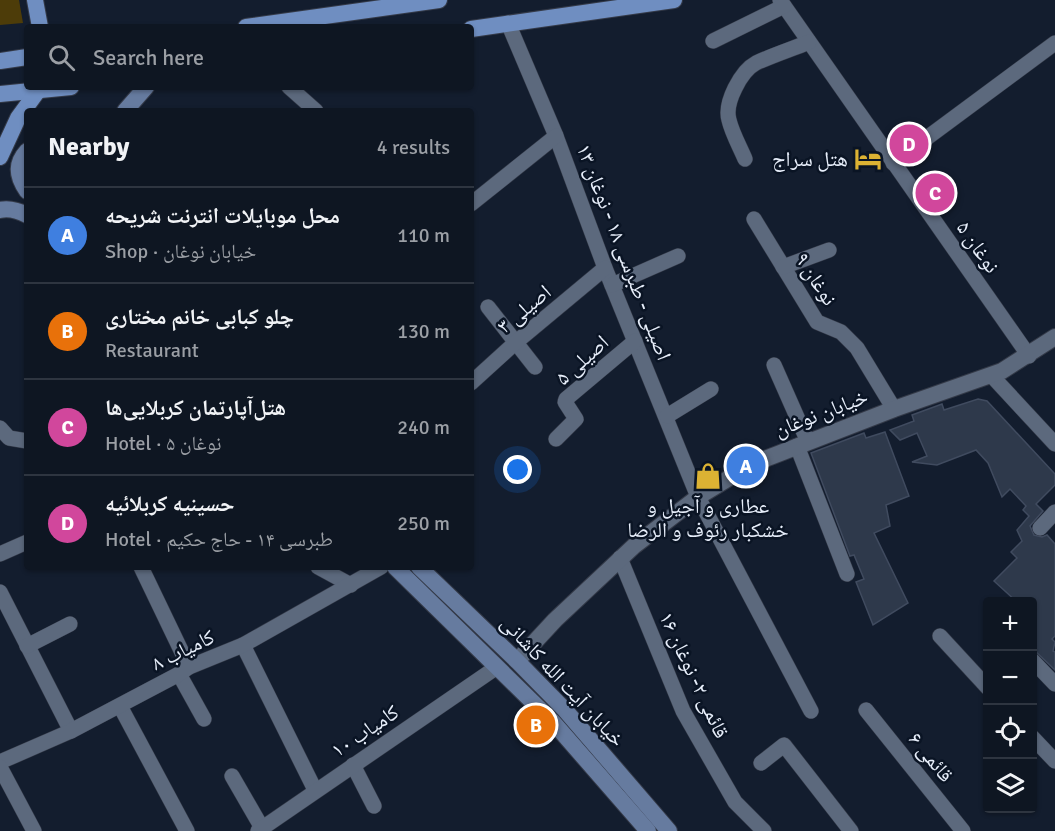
<!DOCTYPE html>
<meta charset="utf-8">
<style>
body{margin:0;font-family:Signika,"Noto Naskh Arabic",sans-serif;background:#1c232f;color:#f1f3f6}
.controls{position:absolute;right:18px;bottom:18px;display:grid;overflow:hidden;border-radius:6px;box-shadow:0 2px 4px #0004}
.controls button{width:54px;height:54px;display:grid;place-items:center;padding:0;border:0;border-bottom:2px solid #2e3540;background:#0e1622;color:#f1f3f6;font:30px sans-serif}
.you{position:absolute;left:518px;top:470px;width:21px;height:21px;margin:-15px;border:4px solid #fff;border-radius:50%;background:#1a73e8;box-shadow:0 0 0 9px #1a73e833}
.badge{display:grid;place-items:center;width:39px;height:39px;border-radius:50%;background:#dcb233;color:#fff;font-size:20px;font-weight:700}
.pin{position:absolute;translate:-50% -50%;border:3px solid #fff;box-shadow:0 2px 6px #0006}
.list{margin:0;padding:0;list-style:none}
h2{display:flex;justify-content:space-between;align-items:center;height:78px;margin:0;padding:0 24px;font-size:26px}
h2 small{font-size:20px;font-weight:400;color:#9b9fa5}
.list li{display:grid;grid-template-columns:39px 1fr auto;gap:18px;align-items:center;box-sizing:border-box;height:96px;padding:0 24px;border-top:2px solid #2e3540}
.list b{display:block;font-size:22px;white-space:nowrap}
.list p{margin:0;font-size:20px;white-space:nowrap;color:#9b9fa5}
.list em{font-size:20px;font-style:normal;color:#9b9fa5}
.icon{flex:none;width:33px;height:33px;fill:none;stroke:currentColor;stroke-width:2;stroke-linecap:round;stroke-linejoin:round}
.map{position:relative;flex:none;width:1055px;height:831px;overflow:hidden}
.search{position:absolute;background:#0e1622;box-shadow:0 2px 4px #0004;left:24px;top:24px;width:450px;height:66px;display:flex;align-items:center;gap:15px;box-sizing:border-box;padding:0 21px;border-radius:6px;color:#9b9fa5;font-size:22px}
.panel{position:absolute;background:#0e1622;box-shadow:0 2px 4px #0004;left:24px;top:108px;width:450px;height:462px;border-radius:6px}
.map>svg:first-child{display:block}
.green{fill:#4d3c09}
.building{fill:#2e394b;stroke:#404b5f;stroke-width:1.5}
.lines{fill:none;stroke-linecap:round;stroke-linejoin:round}
.minor-casing{stroke:#343a48;stroke-width:16}
.tertiary-casing{stroke:#343a48;stroke-width:18}
.secondary-casing{stroke:#343a48;stroke-width:18}
.primary-casing{stroke:#343a48;stroke-width:18}
.minor{stroke:#5c697d;stroke-width:15}
.tertiary{stroke:#5c697d;stroke-width:16}
.secondary{stroke:#667b9f;stroke-width:16}
.primary{stroke:#6f8ec1;stroke-width:16}
.labels{text-anchor:middle;stroke-width:5;stroke-linejoin:round;paint-order:stroke}
.poi-label{font-size:21px;fill:#e7eefa;stroke:#0a1424;text-anchor:end}
.street-label{font-size:21px;fill:#e7eefa;stroke:#0a1424}
</style>
<div class="map">
<svg width="1055" height="831" viewBox="0 0 1055 831">
<rect width="100%" height="100%" fill="#131d2e"/>
<path class="green" d="M0 0H19L23 23 0 25Z"/>
<g class="building">
<path d="M978 399 987 401 1055 474V485L1036 504 1043 511 1030 526 1034 535 1042 537 1047 535 1055 544V636L1052 639 1055 642 1053 651 1055 652V670L1032 648V602H1017L994 581 1017 558 1011 552 1022 541 1017 530 1029 516 1023 510 1026 506 1010 489 1002 497 988 463 976 450 937 465 912 462 927 456 917 433 900 440 890 430 914 421 912 415 942 404 944 410Z"/>
<path d="M885 432 909 496 886 505 890 526 874 533 908 603 873 625 856 582 864 579 854 555 850 556 811 453 864 433 866 438Z"/>
</g>
<g class="lines">
<defs>
<g id="minor">
<path d="M780 0 1029 356"/>
<path d="M508 23 556 136 605 268 698 497 811 711"/>
<path d="M713 41 784 6"/>
<path d="M289 87 316 111"/>
<path d="M745 159C740 147 732 133 729 120 724 103 741 71 756 63 773 55 792 49 809 42"/>
<path d="M893 163 1055 43"/>
<path d="M471 204 556 136"/>
<path d="M754 219 817 322 841 332 857 348 894 409"/>
<path d="M783 267 829 250"/>
<path d="M612 285 678 256"/>
<path d="M488 307 535 367"/>
<path d="M774 365 808 442"/>
<path d="M991 375 1055 444"/>
<path d="M471 383 515 343 605 268"/>
<path d="M667 416 711 389"/>
<path d="M0 428 9 438 27 441"/>
<path d="M556 439 576 419 565 402 566 399 635 341"/>
<path d="M797 446 847 574"/>
<path d="M1040 528 1055 512"/>
<path d="M0 554 27 542"/>
<path d="M620 558 683 711 735 802 764 831"/>
<path d="M141 567 189 667"/>
<path d="M318 567 351 585"/>
<path d="M0 592 71 731"/>
<path d="M940 636 988 688"/>
<path d="M243 645 315 790"/>
<path d="M27 646 70 624"/>
<path d="M1032 660 1055 684"/>
<path d="M179 674 204 719"/>
<path d="M120 706 187 831"/>
<path d="M866 710 963 831"/>
<path d="M1032 737 1055 761"/>
<path d="M0 762 71 731 179 674 189 667 243 645 381 567"/>
<path d="M761 763 784 745 851 831"/>
<path d="M353 765 374 806"/>
<path d="M0 767 34 831"/>
<path d="M232 776 262 828"/>
<path d="M258 831 497 667"/>
</g>
<path id="tertiary" d="M517 661 555 620 634 546 698 497 752 464 894 409 1002 371 1055 337"/>
<g id="secondary">
<path d="M125 111 146 87"/>
<path d="M27 151C15 164 17 177 27 191"/>
<path d="M0 210C9 208 19 211 27 215"/>
<path d="M395 567 553 722 648 831"/>
<path d="M419 567 517 661 565 710 669 831"/>
</g>
<g id="primary">
<path d="M35 0 40 27"/>
<path d="M246 27 439 0"/>
<path d="M471 29 674 0"/>
<path d="M0 61 27 57"/>
<path d="M0 94 71 87"/>
<path d="M0 157 18 118 37 92"/>
</g>
</defs>
<use href="#minor" class="minor-casing"/>
<use href="#tertiary" class="tertiary-casing"/>
<use href="#secondary" class="secondary-casing"/>
<use href="#primary" class="primary-casing"/>
<use href="#minor" class="minor"/>
<use href="#tertiary" class="tertiary"/>
<use href="#secondary" class="secondary"/>
<use href="#primary" class="primary"/>
</g>
<defs>
<symbol id="hotel-bare" viewBox="-9 -9 18 18"><path d="M-6-4.5h1.5V1H6V5H4.5V3h-9V5H-6ZM-4 0a1.8 1.8 0 1 1 3.6 0ZM.5 0V-2.5h3Q6-2.5 6 0Z" fill="#dcb233" stroke="#0a1424" stroke-width="2.5" paint-order="stroke"/></symbol>
<symbol id="shop-bare" viewBox="-9 -9 18 18"><path d="M-5-2.5h2.3a2.7 3.5 0 0 1 5.4 0H5L5.5 6h-11ZM-1.5-2.5h3a1.5 2.3 0 0 0-3 0Z" fill="#dcb233" stroke="#0a1424" stroke-width="2.5" paint-order="stroke"/></symbol>
</defs>
<g fill-rule="evenodd">
<use href="#hotel-bare" x="849" y="140" width="38" height="38"/>
<use href="#shop-bare" x="689" y="457" width="38" height="38"/>
</g>
<g class="labels">
<g class="poi-label">
<text x="848" y="166">هتل سراج</text>
<text x="708" y="513" text-anchor="middle">عطاری و آجیل و<tspan x="708" dy="24">خشکبار رئوف و الرضا</tspan></text>
</g>
<g class="street-label">
<text transform="translate(978 247) rotate(55)" y="7">نوغان ۵</text>
<text transform="translate(624 252) rotate(69)" y="7">اصیلی - طبرسی ۱۸ - نوغان ۱۳</text>
<text transform="translate(816 279) rotate(57)" y="7">نوغان ۹</text>
<text transform="translate(524 309) rotate(-40)" y="7">اصیلی ۳</text>
<text transform="translate(582 360) rotate(-42)" y="7">اصیلی ۵</text>
<text transform="translate(821 413) rotate(-21)" y="7">خیابان نوغان</text>
<text transform="translate(183 650) rotate(-26)" y="7">کامیاب ۸</text>
<text transform="translate(694 675) rotate(65)" y="7">قائمی ۲- نوغان ۱۶</text>
<text transform="translate(563 681) rotate(47)" y="7">خیابان آیت الله کاشانی</text>
<text transform="translate(365 731) rotate(-34)" y="7">کامیاب ۱۰</text>
<text transform="translate(931 757) rotate(51)" y="7">قائمی ۶</text>
</g>
</g>
</svg>
<div class="controls">
<button>+</button>
<button>−</button>
<button><svg class="icon" aria-label="locate" viewBox="0 0 24 24"><circle cx="12" cy="12" r="6"/><path d="M12 2v4M12 18v4M2 12h4M18 12h4"/></svg></button>
<button><svg class="icon" aria-label="layers" viewBox="0 0 24 24"><path d="M12 4l9 5-9 5-9-5zM3 14l9 5 9-5"/></svg></button>
</div>
<div class="you"></div>
<div class="pin badge" style="left:746px;top:466px;background:#3f7fe0">A</div>
<div class="pin badge" style="left:536px;top:725px;background:#e8710a">B</div>
<div class="pin badge" style="left:935px;top:193px;background:#d1479c">C</div>
<div class="pin badge" style="left:909px;top:144px;background:#d1479c">D</div>
<div class="search"><svg class="icon" aria-label="search" viewBox="0 0 24 24"><circle cx="10" cy="10" r="6"/><path d="M15 15l6 6"/></svg>Search here</div>
<section class="panel">
<h2>Nearby<small>4 results</small></h2>
<ul class="list">
<li><span class="badge" style="background:#3f7fe0">A</span><div><b>محل موبايلات انترنت شريحه</b><p>Shop · خیابان نوغان</p></div><em>110 m</em></li>
<li><span class="badge" style="background:#e8710a">B</span><div><b>چلو کبابی خانم مختاری</b><p>Restaurant</p></div><em>130 m</em></li>
<li><span class="badge" style="background:#d1479c">C</span><div><b>هتل‌آپارتمان کربلایی‌ها</b><p>Hotel · نوغان ۵</p></div><em>240 m</em></li>
<li><span class="badge" style="background:#d1479c">D</span><div><b>حسینیه کربلائیه</b><p>Hotel · طبرسی ۱۴ - حاج حکیم</p></div><em>250 m</em></li>
</ul>
</section>
</div>
